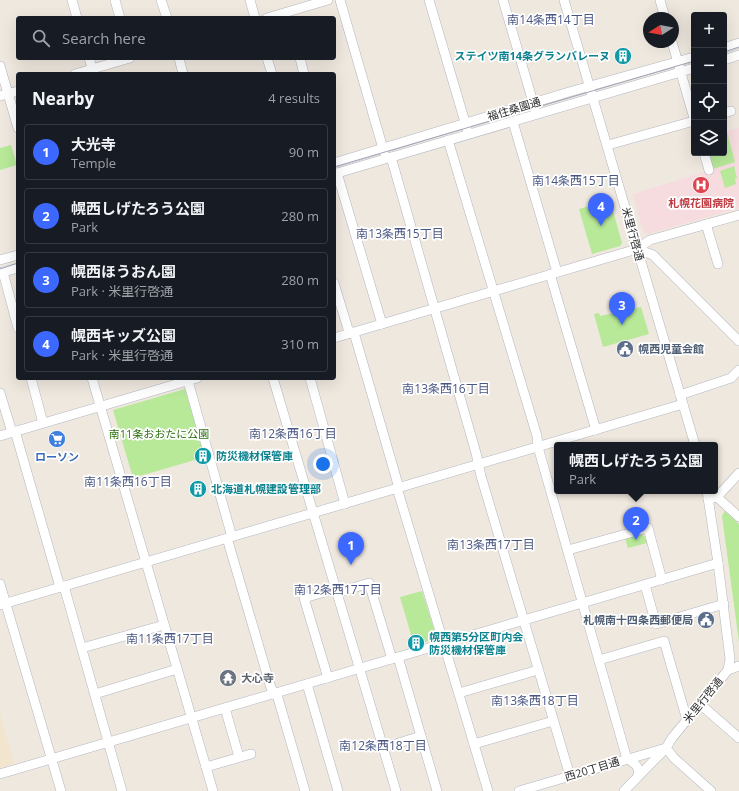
<!DOCTYPE html>
<meta charset="utf-8">
<style>
body{margin:0;font-family:"Open Sans","Noto Sans JP",sans-serif;background:#242831;color:#f1f3f6}
.controls{position:absolute;right:12px;top:12px;display:grid;overflow:hidden;border-radius:4px;box-shadow:0 4px 16px #0002}
.controls button{width:36px;height:36px;display:grid;place-items:center;padding:0;border:0;border-bottom:1px solid #363941;background:#171b24;color:#f1f3f6;font:20px sans-serif}
.compass{position:absolute;left:643px;top:12px;width:36px;height:36px;border-radius:50%;background:#171b24;box-shadow:0 4px 16px #0002;rotate:259deg}
.you{position:absolute;left:323px;top:464px;width:14px;height:14px;margin:-10px;border:3px solid #fff;border-radius:50%;background:#1a73e8;box-shadow:0 0 0 6px #1a73e833}
.badge{display:grid;place-items:center;width:26px;height:26px;border-radius:50%;background:#3d68ff;color:#fff;font-size:13px;font-weight:700}
.pin{position:absolute;translate:-50% -33px;filter:drop-shadow(0 1px 2px #0008)}
.pin::after{content:'';position:absolute;top:21px;width:14px;height:12px;background:inherit;clip-path:polygon(0 0,100% 0,50% 100%)}
.popup{position:absolute;left:554px;top:442px;width:164px;height:52px;box-sizing:border-box;display:grid;place-content:center;border-radius:4px;background:#171b24;filter:drop-shadow(0 1px 3px #0005);font-size:13px;white-space:nowrap;color:#9ea1a6}
.popup b{font-size:15px;color:#f1f3f6}
.popup::after{content:'';position:absolute;left:50%;top:100%;margin-left:-8px;border:8px solid transparent;border-top-color:#171b24}
.list{margin:0;padding:0;list-style:none}
h2{display:flex;justify-content:space-between;align-items:center;height:52px;margin:0;padding:0 16px;font-size:17px}
h2 small{font-size:13px;font-weight:400;color:#9ea1a6}
.list li{display:grid;grid-template-columns:26px 1fr auto;gap:12px;align-items:center;box-sizing:border-box;height:56px;margin:0 8px 8px;padding:0 8px;border:1px solid #363941;border-radius:4px}
.list b{display:block;font-size:15px;white-space:nowrap}
.list p{margin:0;font-size:13px;white-space:nowrap;color:#9ea1a6}
.list em{font-size:13px;font-style:normal;color:#9ea1a6}
.icon{flex:none;width:22px;height:22px;fill:none;stroke:currentColor;stroke-width:2;stroke-linecap:round;stroke-linejoin:round}
.map{position:relative;flex:none;width:739px;height:791px;overflow:hidden}
.search{position:absolute;background:#171b24;box-shadow:0 4px 16px #0002;left:16px;top:16px;width:320px;height:44px;display:flex;align-items:center;gap:10px;box-sizing:border-box;padding:0 14px;border-radius:4px;color:#9ea1a6;font-size:15px}
.panel{position:absolute;background:#171b24;box-shadow:0 4px 16px #0002;left:16px;top:72px;width:320px;height:308px;border-radius:4px}
.map>svg:first-child{display:block}
.education{fill:#f2e5ce}
.medical{fill:#f6dcdf}
.green{fill:#b7e998}
.lines{fill:none;stroke-linecap:round;stroke-linejoin:round}
.minor-casing{stroke:#b3b6c1;stroke-width:10}
.minor{stroke:#fff;stroke-width:9}
.tram{stroke:#a1a5b9;stroke-width:1}
.labels{text-anchor:middle;stroke-width:3.5;stroke-linejoin:round;paint-order:stroke}
.culture-label{font-size:11px;font-weight:bold;fill:#0d838f;stroke:#fff;text-anchor:start}
.street-label{font-size:11px;fill:#2d2d2d;stroke:#fff}
.health-label{font-size:11px;font-weight:bold;fill:#be3a42;stroke:#fff}
.service-label{font-size:11px;font-weight:bold;fill:#4e5e75;stroke:#fff;text-anchor:start}
.park-label{font-size:11px;fill:#2c7215;stroke:#fff}
.shop-label{font-size:11px;font-weight:bold;fill:#366cbe;stroke:#fff}
.worship-label{font-size:11px;font-weight:bold;fill:#5b616d;stroke:#fff;text-anchor:start}
.neighbourhood-label{font-size:12px;fill:#495682;stroke:#fff}
</style>
<div class="map">
<svg width="739" height="791" viewBox="0 0 739 791">
<rect width="100%" height="100%" fill="#efe8df"/>
<path class="education" d="M0 713 14 764 0 768Z"/>
<path class="medical" d="M739 128V208L648 234 643 231 633 194 711 170 724 153V132Z"/>
<g class="green">
<path d="M727 132 735 162 713 169 709 153H724V133Z"/>
<path d="M11 145 17 165 0 170V148Z"/>
<path d="M734 166 737 178 735 179 736 184 725 188 720 171Z"/>
<path d="M610 200 622 243 620 246 592 254 579 209Z"/>
<path d="M641 307 649 334 603 347 594 314 599 313 600 316Z"/>
<path d="M185 389 205 457 133 478 113 410Z"/>
<path d="M725 511 739 524V642L722 516Z"/>
<path d="M641 534 645 537 647 543 628 548 625 538Z"/>
<path d="M422 591 437 639 414 645 400 597Z"/>
</g>
<g class="lines">
<defs>
<g id="minor">
<path d="M72 0 77 18"/>
<path d="M115 0 120 18"/>
<path d="M161 0 167 18"/>
<path d="M250 0 255 18"/>
<path d="M340 0 384 152"/>
<path d="M429 0 467 129"/>
<path d="M503 0 535 109"/>
<path d="M564 0 695 445"/>
<path d="M660 0 665 18"/>
<path d="M267 18 328 0"/>
<path d="M672 42 694 118"/>
<path d="M724 48 739 43"/>
<path d="M89 58 94 74"/>
<path d="M179 58 183 74"/>
<path d="M267 58 272 74"/>
<path d="M300 58 304 74"/>
<path d="M724 60 739 55"/>
<path d="M0 66 18 128"/>
<path d="M75 74 130 58"/>
<path d="M0 96 18 91"/>
<path d="M724 113 731 111"/>
<path d="M513 122 557 272"/>
<path d="M448 140 537 436 538 447 627 759"/>
<path d="M608 145 694 121"/>
<path d="M704 153 709 170"/>
<path d="M391 157 476 453 481 476 570 776"/>
<path d="M334 163 569 92 694 57"/>
<path d="M337 173 382 324"/>
<path d="M334 174 694 68"/>
<path d="M706 224 718 264"/>
<path d="M637 249 653 255 739 341"/>
<path d="M0 260 18 255"/>
<path d="M3 272 18 328"/>
<path d="M0 273 18 268"/>
<path d="M550 274 596 430"/>
<path d="M334 283 348 329 355 336 399 488"/>
<path d="M334 338 637 249 650 240 739 215"/>
<path d="M31 378 43 423"/>
<path d="M92 378 213 791"/>
<path d="M273 378 396 791"/>
<path d="M310 378 345 504"/>
<path d="M188 381 232 537"/>
<path d="M0 393 12 432"/>
<path d="M680 395 731 378 739 370"/>
<path d="M15 431 60 587"/>
<path d="M0 436 197 378"/>
<path d="M397 488 488 791"/>
<path d="M707 491 718 563 730 659 728 670 672 738 666 748 674 758 711 791"/>
<path d="M717 497 739 473"/>
<path d="M708 499 717 497 739 517"/>
<path d="M227 538 271 688 278 698 305 791"/>
<path d="M568 550 648 528 662 580"/>
<path d="M0 584 61 791"/>
<path d="M645 585 656 624 724 604"/>
<path d="M64 586 122 791"/>
<path d="M337 593 369 583 392 659"/>
<path d="M0 605 683 404"/>
<path d="M82 648 164 625"/>
<path d="M398 657 437 791"/>
<path d="M599 660 664 641 687 720"/>
<path d="M728 670 739 666"/>
<path d="M328 678 304 598 335 589"/>
<path d="M307 684 338 791"/>
<path d="M459 693 538 670"/>
<path d="M95 694 177 669"/>
<path d="M700 704 739 738"/>
<path d="M225 708 239 757"/>
<path d="M474 744 553 721"/>
<path d="M383 748 421 736"/>
<path d="M628 759C635 764 640 766 638 776"/>
<path d="M206 767 251 754"/>
<path d="M0 774 718 563"/>
<path d="M519 791 666 748"/>
<path d="M624 791 665 749"/>
</g>
</defs>
<use href="#minor" class="minor-casing"/>
<use href="#minor" class="minor"/>
<g class="tram">
<path d="M724 52 739 47"/>
<path d="M334 167 694 61"/>
<path d="M0 269 18 263"/>
</g>
</g>
<defs>
<symbol id="building-disc" viewBox="-11 -11 22 22"><circle r="9.5" fill="#0f9aa8" stroke="#fff"/><path d="M-4-6H4V6H1V3H-1V6H-4ZM-2.5-4.3h1.7v1.8h-1.7ZM.8-4.3h1.7v1.8H.8ZM-2.5-1h1.7V.8h-1.7ZM.8-1h1.7V.8H.8Z" fill="#fff"/></symbol>
<symbol id="hospital-disc" viewBox="-11 -11 22 22"><circle r="9.5" fill="#e0444e" stroke="#fff"/><path d="M-5-5h3v3.5h4V-5h3V5h-3V1.5h-4V5h-3Z" fill="#fff"/></symbol>
<symbol id="civic-disc" viewBox="-11 -11 22 22"><circle r="9.5" fill="#5c6f8a" stroke="#fff"/><path d="M-.6-6.5H3V-4.5H.6V-3L4-1V1h2V6H-6V1h2V-1L-.6-3ZM-1.2 2.5V6h2.4V2.5Z" fill="#fff"/></symbol>
<symbol id="supermarket-disc" viewBox="-11 -11 22 22"><circle r="9.5" fill="#3f7fe0" stroke="#fff"/><path d="M-6-5.5h2.5l.6 2H6L4.5 2H-2.5L-4.4-4H-6ZM-1.5 3.2a1.3 1.3 0 1 0 .1 0ZM3 3.2a1.3 1.3 0 1 0 .1 0Z" fill="#fff"/></symbol>
<symbol id="temple-disc" viewBox="-11 -11 22 22"><circle r="9.5" fill="#6b7280" stroke="#fff"/><path d="M0-6L5-2H3V0L6.5 2.5H4V6H1.5V3h-3V6H-4V2.5H-6.5L-3 0V-2H-5Z" fill="#fff"/></symbol>
</defs>
<g fill-rule="evenodd">
<use href="#building-disc" x="613" y="46" width="20" height="20"/>
<use href="#hospital-disc" x="691" y="175" width="20" height="20"/>
<use href="#civic-disc" x="615" y="339" width="20" height="20"/>
<use href="#supermarket-disc" x="47" y="429" width="20" height="20"/>
<use href="#building-disc" x="193" y="446" width="20" height="20"/>
<use href="#building-disc" x="188" y="479" width="20" height="20"/>
<use href="#civic-disc" x="696" y="610" width="20" height="20"/>
<use href="#building-disc" x="406" y="633" width="20" height="20"/>
<use href="#temple-disc" x="218" y="668" width="20" height="20"/>
</g>
<g class="labels">
<g class="culture-label">
<text x="610" y="60" text-anchor="end">ステイツ南14条グランバレーヌ</text>
<text x="216" y="460">防災機材保管庫</text>
<text x="211" y="493">北海道札幌建設管理部</text>
<text x="429" y="641">幌西第5分区町内会<tspan x="429" dy="13">防災機材保管庫</tspan></text>
</g>
<g class="street-label">
<text transform="translate(514 109) rotate(-17)" y="4">福住桑園通</text>
<text transform="translate(633 234) rotate(75)" y="4">米里行啓通</text>
<text transform="translate(703 700) rotate(-51)" y="4">米里行啓通</text>
<text transform="translate(592 769) rotate(-17)" y="4">西20丁目通</text>
</g>
<g class="health-label">
<text x="701" y="207">札幌花園病院</text>
</g>
<g class="service-label">
<text x="638" y="353">幌西児童会館</text>
<text x="693" y="624" text-anchor="end">札幌南十四条西郵便局</text>
</g>
<g class="park-label">
<text x="159" y="438">南11条おおたに公園</text>
</g>
<g class="shop-label">
<text x="57" y="461">ローソン</text>
</g>
<g class="worship-label">
<text x="241" y="682">大心寺</text>
</g>
<g class="neighbourhood-label">
<text x="551" y="24">南14条西14丁目</text>
<text x="576" y="185">南14条西15丁目</text>
<text x="400" y="238">南13条西15丁目</text>
<text x="446" y="393">南13条西16丁目</text>
<text x="293" y="438">南12条西16丁目</text>
<text x="128" y="486">南11条西16丁目</text>
<text x="491" y="549">南13条西17丁目</text>
<text x="338" y="594">南12条西17丁目</text>
<text x="170" y="643">南11条西17丁目</text>
<text x="535" y="705">南13条西18丁目</text>
<text x="383" y="750">南12条西18丁目</text>
</g>
</g>
</svg>
<div class="controls">
<button>+</button>
<button>−</button>
<button><svg class="icon" aria-label="locate" viewBox="0 0 24 24"><circle cx="12" cy="12" r="6"/><path d="M12 2v4M12 18v4M2 12h4M18 12h4"/></svg></button>
<button><svg class="icon" aria-label="layers" viewBox="0 0 24 24"><path d="M12 4l9 5-9 5-9-5zM3 14l9 5 9-5"/></svg></button>
</div>
<svg class="compass" viewBox="-18 -18 36 36"><path d="M0-13l5 13h-10z" fill="#e53935"/><path d="M0 13l5-13h-10z" fill="#9ea1a6"/></svg>
<div class="you"></div>
<div class="pin badge" style="left:351px;top:565px">1</div>
<div class="pin badge" style="left:636px;top:540px">2</div>
<div class="popup"><b>幌西しげたろう公園</b>Park</div>
<div class="pin badge" style="left:622px;top:325px">3</div>
<div class="pin badge" style="left:601px;top:226px">4</div>
<div class="search"><svg class="icon" aria-label="search" viewBox="0 0 24 24"><circle cx="10" cy="10" r="6"/><path d="M15 15l6 6"/></svg>Search here</div>
<section class="panel">
<h2>Nearby<small>4 results</small></h2>
<ul class="list">
<li><span class="badge">1</span><div><b>大光寺</b><p>Temple</p></div><em>90 m</em></li>
<li><span class="badge">2</span><div><b>幌西しげたろう公園</b><p>Park</p></div><em>280 m</em></li>
<li><span class="badge">3</span><div><b>幌西ほうおん園</b><p>Park · 米里行啓通</p></div><em>280 m</em></li>
<li><span class="badge">4</span><div><b>幌西キッズ公園</b><p>Park · 米里行啓通</p></div><em>310 m</em></li>
</ul>
</section>
</div>
